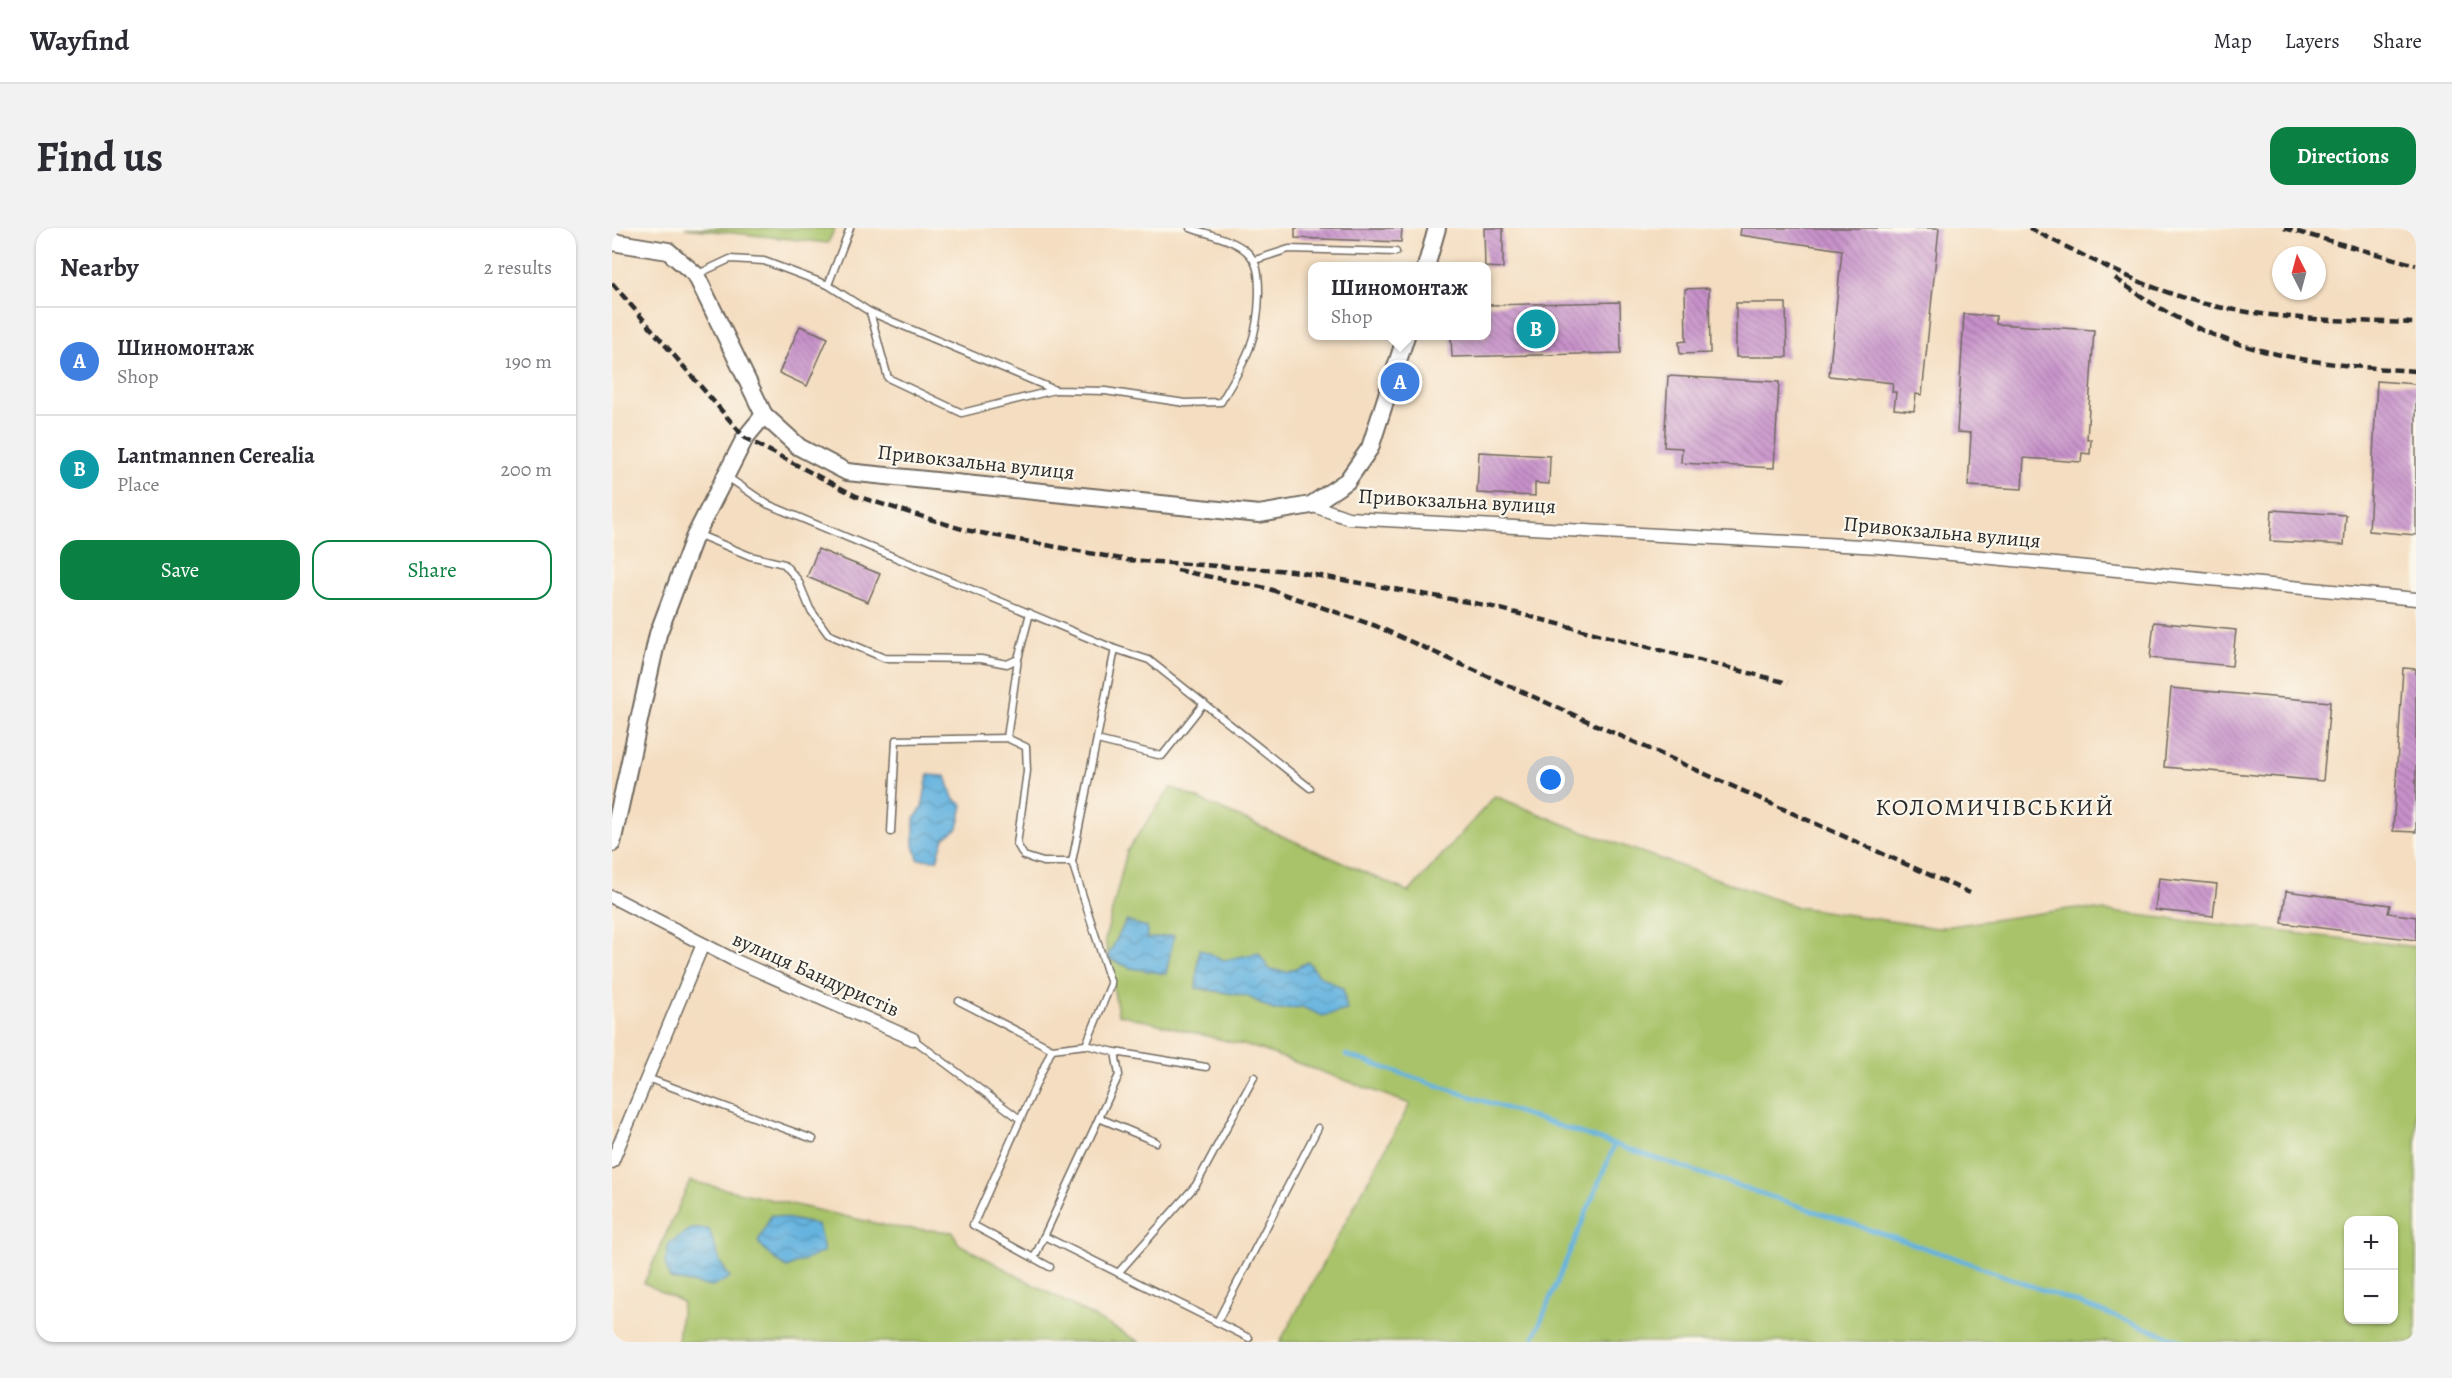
<!DOCTYPE html>
<meta charset="utf-8">
<style>
body{margin:0;font-family:Alegreya,serif;background:#f2f2f3;color:#2b2b33}
.controls{position:absolute;right:18px;bottom:18px;display:grid;overflow:hidden;border-radius:12px;box-shadow:0 2px 4px #0004}
.controls button{width:54px;height:54px;display:grid;place-items:center;padding:0;border:0;border-bottom:2px solid #e1e1e2;background:#fff;color:#2b2b33;font:30px sans-serif}
.compass{position:absolute;left:1660px;top:18px;width:54px;height:54px;border-radius:50%;background:#fff;box-shadow:0 2px 4px #0004;rotate:354deg}
.you{position:absolute;left:939px;top:552px;width:21px;height:21px;margin:-15px;border:4px solid #fff;border-radius:50%;background:#1a73e8;box-shadow:0 0 0 9px #1a73e833}
.badge{display:grid;place-items:center;width:39px;height:39px;border-radius:50%;background:#0b8043;color:#fff;font-size:20px;font-weight:700}
.pin{position:absolute;translate:-50% -50%;border:3px solid #fff;box-shadow:0 2px 6px #0006}
.popup{position:absolute;left:696px;top:34px;width:183px;height:78px;box-sizing:border-box;display:grid;place-content:center;border-radius:12px;background:#fff;filter:drop-shadow(0 2px 4px #0005);font-size:20px;white-space:nowrap;color:#7c7c81}
.popup b{font-size:22px;color:#2b2b33}
.popup::after{content:'';position:absolute;left:50%;top:100%;margin-left:-12px;border:12px solid transparent;border-top-color:#fff}
.list{margin:0;padding:0;list-style:none}
h2{display:flex;justify-content:space-between;align-items:center;height:78px;margin:0;padding:0 24px;font-size:26px}
h2 small{font-size:20px;font-weight:400;color:#7c7c81}
.list li{display:grid;grid-template-columns:39px 1fr auto;gap:18px;align-items:center;box-sizing:border-box;height:108px;padding:0 24px;border-top:2px solid #e1e1e2}
.list b{display:block;font-size:22px;white-space:nowrap}
.list p{margin:0;font-size:20px;white-space:nowrap;color:#7c7c81}
.list em{font-size:20px;font-style:normal;color:#7c7c81}
.actions{display:flex;gap:12px;padding:18px 24px}
.actions a{flex:1;padding:14px 0;border:2px solid #0b8043;border-radius:18px;text-align:center;font-size:21px;color:#0b8043}
.actions .main{background:#0b8043;color:#fff}
.map{position:relative;flex:none;width:1804px;height:1114px;overflow:hidden;border-radius:18px}
header{display:flex;align-items:center;gap:36px;box-sizing:border-box;height:84px;padding:0 30px;background:#fff;border-bottom:2px solid #e1e1e2}
header strong{font-size:28px}
nav{display:flex;gap:33px;margin-inline-start:auto;font-size:21px}
.intro{display:flex;align-items:center;justify-content:space-between;box-sizing:border-box;height:144px;padding:0 36px}
h1{margin:0;font-size:42px}
.button{padding:15px 27px;border-radius:18px;background:#0b8043;color:#fff;font-size:21px;font-weight:700}
main{display:flex;gap:36px;padding:0 36px}
aside{flex:1;background:#fff;border-radius:18px;box-shadow:0 2px 4px #0004}
.map>svg:first-child{display:block}
.green{fill:#a8c369;stroke:#6a774a;stroke-width:1.5;fill-rule:evenodd}
.water{fill:url(#water-waves);stroke:#486f85;stroke-width:1.5}
.lines{fill:none;stroke-linecap:round;stroke-linejoin:round}
.stream{stroke:#65b3df;stroke-width:4.5}
.building{fill:url(#building-back-hatch)}
.service-casing{stroke:#71695f;stroke-width:9}
.minor-casing{stroke:#71695f;stroke-width:15}
.secondary-casing{stroke:#71695f;stroke-width:20}
.service{stroke:#fff;stroke-width:6}
.minor{stroke:#fff;stroke-width:12}
.secondary{stroke:#fff;stroke-width:16}
.rail{stroke:#2b2b2b;stroke-width:4.5;stroke-dasharray:9 4.5;stroke-linecap:butt}
.labels{text-anchor:middle;stroke-width:4.5;stroke-linejoin:round;paint-order:stroke}
.street-label{font-size:21px;fill:#2b2b2b;stroke:#fbf7ec}
.quarter-label{font-size:24px;letter-spacing:1.5px;fill:#2b2b2b;stroke:#fbf7ec}
</style>
<header>
<strong>Wayfind</strong>
<nav><a>Map</a><a>Layers</a><a>Share</a></nav>
</header>
<div class="intro"><h1>Find us</h1><a class="button">Directions</a></div>
<main>
<aside>
<h2>Nearby<small>2 results</small></h2>
<ul class="list">
<li><span class="badge" style="background:#3f7fe0">A</span><div><b>Шиномонтаж</b><p>Shop</p></div><em>190 m</em></li>
<li><span class="badge" style="background:#0f9aa8">B</span><div><b>Lantmannen Cerealia</b><p>Place</p></div><em>200 m</em></li>
</ul>
<div class="actions"><a class="main">Save</a><a>Share</a></div>
</aside>
<div class="map">
<svg width="1804" height="1114" viewBox="0 0 1804 1114">
<defs>
<pattern id="water-waves" width="16" height="10" patternUnits="userSpaceOnUse" patternTransform="scale(1.5)"><rect width="16" height="10" fill="#65b3df"/><path d="M0 5q4-4 8 0t8 0" fill="none" stroke="#5392b5"/></pattern>
<pattern id="building-back-hatch" width="6" height="6" patternUnits="userSpaceOnUse" patternTransform="scale(1.5)"><rect width="6" height="6" fill="#c791ca"/><path d="M-1 5l2 2M0 0l6 6M5-1l2 2" fill="none" stroke="#a277a4"/></pattern>
</defs>
<rect width="100%" height="100%" fill="#fbf7ec"/>
<filter id="ink" filterUnits="userSpaceOnUse"><feTurbulence type="fractalNoise" baseFrequency=".0167" numOctaves="2"/><feDisplacementMap in="SourceGraphic" scale="12" xChannelSelector="R" yChannelSelector="G"/><feConvolveMatrix kernelMatrix="1 2 1 2 8 2 1 2 1" color-interpolation-filters="sRGB"/></filter>
<filter id="wash" filterUnits="userSpaceOnUse"><feTurbulence type="fractalNoise" baseFrequency=".008" numOctaves="4" result="noise"/><feDisplacementMap in="SourceGraphic" scale="24" xChannelSelector="R" yChannelSelector="G"/><feGaussianBlur stdDeviation="1.35" result="paint"/><feColorMatrix in="noise" values="0 0 0 0 0 0 0 0 0 0 0 0 0 0 0 0 0 1.4 0 .05"/><feComposite in="paint" operator="in"/></filter>
<g filter="url(#wash)">
<rect width="100%" height="100%" fill="#f4ddc0"/>
<g class="green">
<path d="M73 0H223L216 15Z"/>
<path d="M559 559 797 664 883 568 969 603 1185 679 1325 700 1464 680 1804 719V1114H668L798 876 647 821 506 786 493 712 515 623ZM1736 992H1782V1092H1736Z"/>
<path d="M78 953 280 999 341 1004 347 1016 528 1114H66L70 1074 32 1055Z"/>
</g>
<g class="water">
<path d="M316 547 334 548 341 570 351 577 346 600 332 610 325 632 306 631 302 617V591L310 580Z"/>
<path d="M514 693 535 699V711L562 707 554 746 519 740 495 730Z"/>
<path d="M587 721 612 732 647 725 657 741 675 744 696 734 708 748 731 761 735 782 711 788 690 779 661 782 635 768 584 760Z"/>
<path d="M159 987 206 997 212 1023C200 1031 188 1032 175 1040L159 1028 146 1014Z"/>
<path d="M79 1001H97L108 1034 118 1050 100 1059 58 1051 53 1035 57 1015Z"/>
</g>
<g class="lines">
<g class="stream">
<path d="M734 827 1349 1032 1572 1114"/>
<path d="M920 1114 1003 916"/>
</g>
</g>
<g id="blocks">
<g class="building">
<path d="M683 0H790L789 14 683 10Z"/>
<path d="M872 0H891V40L873 39Z"/>
<path d="M1129 0H1327L1310 167 1304 166 1302 183 1282 181 1284 164H1280L1281 155 1217 148 1230 22 1128 7Z"/>
<path d="M1097 60 1098 125 1068 126 1067 114 1074 113 1073 61Z"/>
<path d="M1008 74 1009 125 840 129 839 108H875V77Z"/>
<path d="M1124 75H1174L1175 129H1124Z"/>
<path d="M1352 86 1384 88V96L1482 102 1475 211H1479L1478 226 1470 225 1469 234 1412 230 1410 261 1356 258 1359 205 1345 204Z"/>
<path d="M188 98 216 110 195 158 167 145Z"/>
<path d="M1056 148 1167 154 1162 240 1069 235 1070 220 1052 219Z"/>
<path d="M1765 153 1804 156V307L1757 303Z"/>
<path d="M867 224 938 228 937 256 923 255V268L865 265Z"/>
<path d="M1660 282 1734 287 1732 317 1658 313Z"/>
<path d="M206 321 268 346 256 374 195 349Z"/>
<path d="M1542 394 1624 402 1620 438 1538 430Z"/>
<path d="M1791 440 1804 441V604L1781 603Z"/>
<path d="M1559 460 1718 474 1711 553 1552 539Z"/>
<path d="M1547 650 1605 656 1601 688 1543 682Z"/>
<path d="M1674 663 1778 677 1776 685 1804 689V712L1670 695Z"/>
</g>
</g>
</g>
<g filter="url(#ink)">
<use href="#blocks" fill-opacity="0" stroke="#71695f" stroke-width="1.5"/>
<g class="lines">
<defs>
<g id="service">
<path d="M643 32 677 21 784 24"/>
<path d="M84 47 118 31 152 33 216 57 258 84 443 162 493 163 573 175 609 174C633 133 646 114 647 66 647 49 647 34 634 23 621 11 595 6 578 0"/>
<path d="M216 57 238 0"/>
<path d="M258 84 276 150 350 185 443 162"/>
<path d="M114 248 155 276 503 421 537 432 698 560"/>
<path d="M85 306 138 328 172 336 186 352 198 381 216 406 272 430 369 431 395 436 406 431 418 385"/>
<path d="M395 510 406 431"/>
<path d="M485 512 550 528 592 475"/>
<path d="M279 604 284 512 395 510 414 519 415 543 405 616 412 628 431 634H460"/>
<path d="M347 773 440 821 474 817 503 824 507 847 422 1030"/>
<path d="M301 811 408 891"/>
<path d="M474 817 499 756 460 634 503 421"/>
<path d="M503 824 594 839"/>
<path d="M35 850 201 911"/>
<path d="M487 890 544 914"/>
<path d="M432 1008 637 1110"/>
<path d="M438 1039 361 997 440 821"/>
<path d="M506 1045 584 957 642 849"/>
<path d="M605 1094 706 900"/>
</g>
<g id="minor">
<path d="M699 277 736 290 1267 319 1804 371"/>
<path d="M0 669 122 732 301 811"/>
<path d="M0 934 91 716"/>
</g>
<g id="secondary">
<path d="M0 14 56 23 84 47 152 187 187 219 235 244 647 286 699 277 735 253 758 220 794 108"/>
<path d="M814 39 825 0"/>
<path d="M0 615 46 406 82 310 133 210 152 187"/>
</g>
</defs>
<use href="#service" class="service-casing"/>
<use href="#minor" class="minor-casing"/>
<use href="#secondary" class="secondary-casing"/>
<use href="#service" class="service"/>
<use href="#minor" class="minor"/>
<use href="#secondary" class="secondary"/>
<g class="rail">
<path d="M1417 0C1479 31 1543 67 1612 80 1675 92 1739 93 1804 95"/>
<path d="M1672 0 1804 37"/>
<path d="M1503 50C1524 65 1546 80 1569 92 1642 130 1723 138 1804 143"/>
<path d="M0 55 133 210 244 268 353 302 515 332 680 343 873 377 1176 455"/>
<path d="M565 342 654 360 764 398 1358 665"/>
</g>
</g>
</g>
<g class="labels">
<g class="street-label">
<text transform="translate(364 234) rotate(6)" y="7">Привокзальна вулиця</text>
<text transform="translate(845 273) rotate(3)" y="7">Привокзальна вулиця</text>
<text transform="translate(1330 304) rotate(5)" y="7">Привокзальна вулиця</text>
<text transform="translate(204 746) rotate(24)" y="7">вулиця Бандуристів</text>
</g>
<g class="quarter-label">
<text x="1383" y="587">КОЛОМИЧІВСЬКИЙ</text>
</g>
</g>
</svg>
<div class="controls">
<button>+</button>
<button>−</button>
</div>
<svg class="compass" viewBox="-18 -18 36 36"><path d="M0-13l5 13h-10z" fill="#e53935"/><path d="M0 13l5-13h-10z" fill="#7c7c81"/></svg>
<div class="you"></div>
<div class="pin badge" style="left:788px;top:154px;background:#3f7fe0">A</div>
<div class="popup"><b>Шиномонтаж</b>Shop</div>
<div class="pin badge" style="left:924px;top:101px;background:#0f9aa8">B</div>
</div>
</main>
